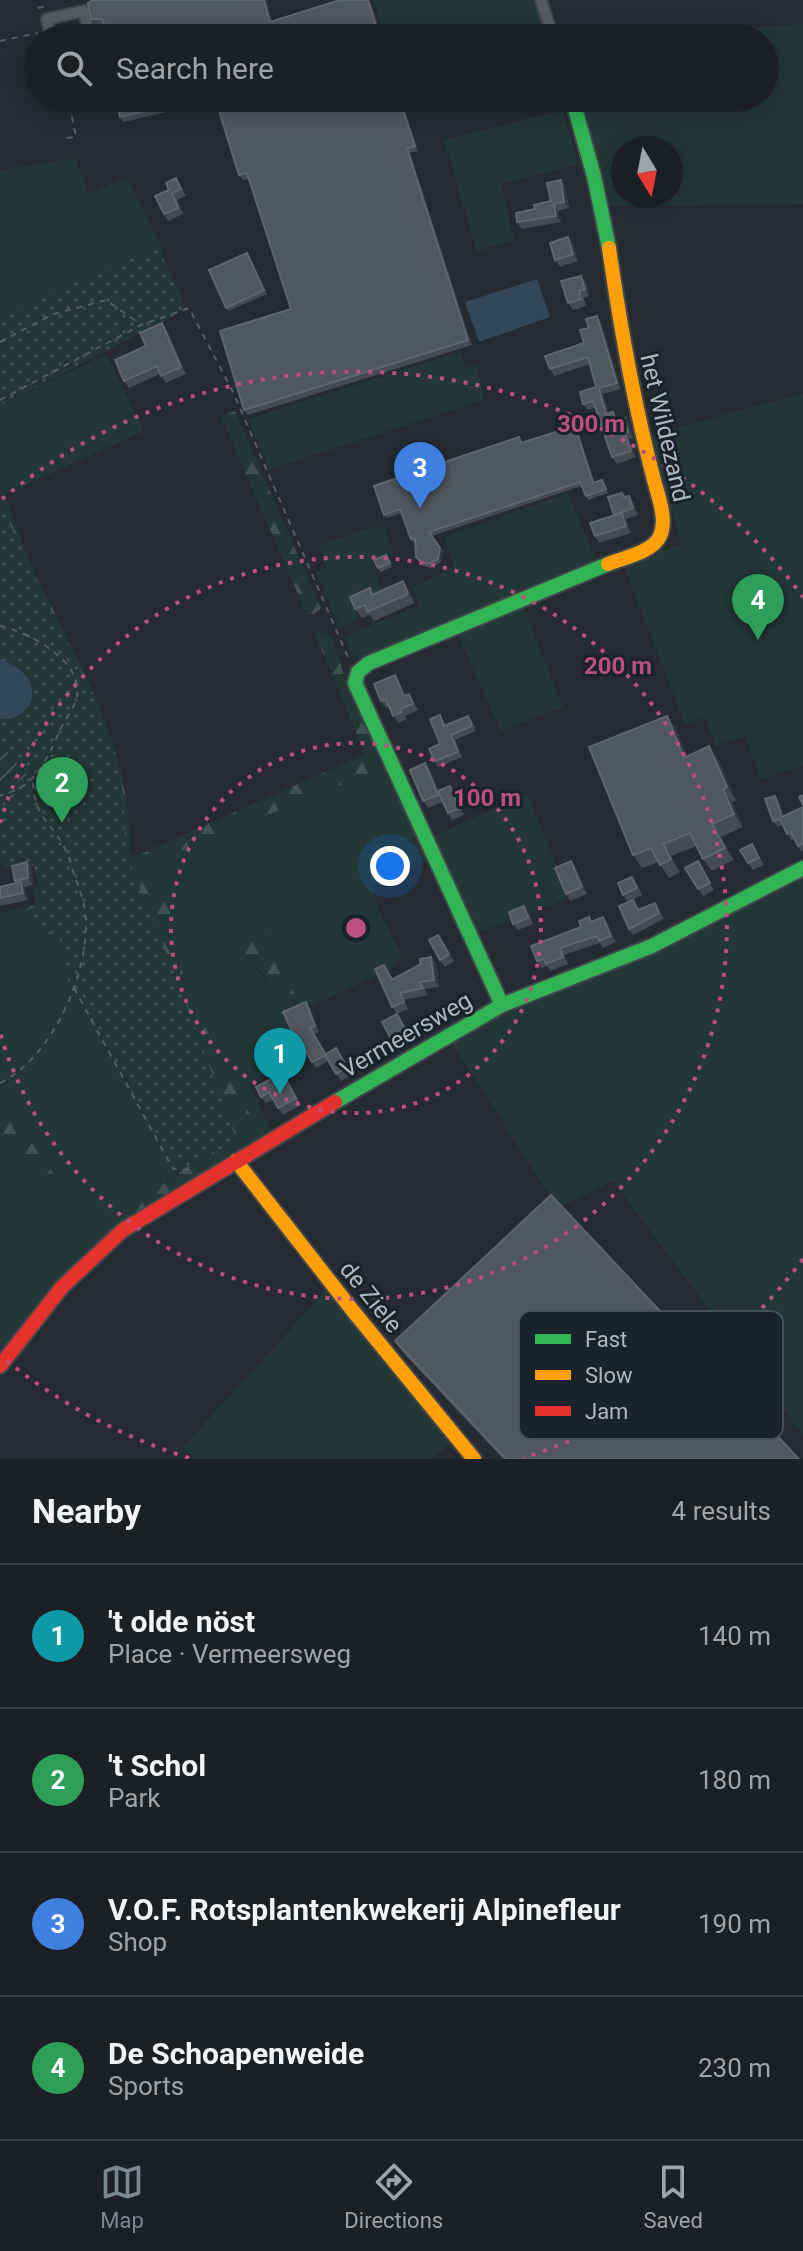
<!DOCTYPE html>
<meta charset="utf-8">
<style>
body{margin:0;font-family:Roboto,sans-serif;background:#292d32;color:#f1f3f6}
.compass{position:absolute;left:611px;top:136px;width:72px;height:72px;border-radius:50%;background:#1c2025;box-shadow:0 4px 20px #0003;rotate:170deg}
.you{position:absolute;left:390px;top:866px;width:28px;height:28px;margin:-20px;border:6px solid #fff;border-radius:50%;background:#1a73e8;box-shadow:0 0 0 12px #1a73e833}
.badge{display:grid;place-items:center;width:52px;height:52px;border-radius:50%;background:#7d8790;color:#fff;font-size:26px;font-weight:700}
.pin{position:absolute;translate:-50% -66px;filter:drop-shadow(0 2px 4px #0008)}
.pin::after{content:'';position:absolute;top:42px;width:28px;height:24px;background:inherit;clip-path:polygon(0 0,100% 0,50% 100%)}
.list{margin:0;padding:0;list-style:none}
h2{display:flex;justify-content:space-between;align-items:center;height:104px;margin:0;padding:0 32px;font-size:34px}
h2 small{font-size:26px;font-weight:400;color:#a0a3a7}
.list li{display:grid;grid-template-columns:52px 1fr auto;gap:24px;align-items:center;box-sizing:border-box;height:144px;padding:0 32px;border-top:2px solid #3a3e42}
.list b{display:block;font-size:30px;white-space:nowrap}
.list p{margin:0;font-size:26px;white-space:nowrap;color:#a0a3a7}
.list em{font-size:26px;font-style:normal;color:#a0a3a7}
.icon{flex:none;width:44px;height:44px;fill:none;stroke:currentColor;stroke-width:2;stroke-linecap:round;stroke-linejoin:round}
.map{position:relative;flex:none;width:803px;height:1459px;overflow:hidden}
.search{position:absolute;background:#1c2025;box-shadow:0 4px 20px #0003;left:24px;right:24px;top:24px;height:88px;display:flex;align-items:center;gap:20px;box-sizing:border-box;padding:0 28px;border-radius:44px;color:#a0a3a7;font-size:30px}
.sheet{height:680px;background:#1c2025}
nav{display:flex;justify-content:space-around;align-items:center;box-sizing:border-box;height:112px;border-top:2px solid #3a3e42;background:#1c2025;font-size:22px;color:#a0a3a7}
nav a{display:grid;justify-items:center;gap:4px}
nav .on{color:#7d8790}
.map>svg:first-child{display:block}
.grass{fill:#233736;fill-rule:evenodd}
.forest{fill:url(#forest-firs)}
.park{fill:url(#park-dots)}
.garden{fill:url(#garden-furrows)}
.water{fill:#324859}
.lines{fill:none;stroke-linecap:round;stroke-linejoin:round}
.street-casing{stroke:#42474c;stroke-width:14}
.fast-casing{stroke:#42474c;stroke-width:18}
.slow-casing{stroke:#42474c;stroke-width:18}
.jam-casing{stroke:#42474c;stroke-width:18}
.path{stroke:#585e63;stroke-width:2;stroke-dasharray:6 6;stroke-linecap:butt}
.street{stroke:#545a5f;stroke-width:10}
.fast{stroke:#30b455;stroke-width:14}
.slow{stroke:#ff9f0a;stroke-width:14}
.jam{stroke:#e5322d;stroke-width:14}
.wall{fill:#454b51}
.shaded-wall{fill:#33393f}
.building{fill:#50575d;stroke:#5f666d;stroke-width:2}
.ring{fill:none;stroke:#bb507f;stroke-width:4;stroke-dasharray:4 8}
.labels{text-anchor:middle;stroke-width:6;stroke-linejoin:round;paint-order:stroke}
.street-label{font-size:24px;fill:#adb9c3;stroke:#19232b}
.key{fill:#19232b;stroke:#455059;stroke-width:2}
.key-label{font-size:22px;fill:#adb9c3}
.centre{fill:#bb507f;stroke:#19232b;stroke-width:4}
.ring-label{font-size:24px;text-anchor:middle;font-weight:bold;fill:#bb507f;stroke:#19232b;stroke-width:6;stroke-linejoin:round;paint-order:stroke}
</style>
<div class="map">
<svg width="803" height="1459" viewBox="0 0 803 1459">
<defs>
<pattern id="forest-firs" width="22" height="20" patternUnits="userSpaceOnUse" patternTransform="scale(2)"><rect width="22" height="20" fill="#233736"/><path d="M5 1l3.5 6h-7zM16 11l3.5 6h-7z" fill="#405251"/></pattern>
<pattern id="park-dots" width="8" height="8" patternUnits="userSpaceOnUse" patternTransform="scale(2)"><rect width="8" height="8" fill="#233736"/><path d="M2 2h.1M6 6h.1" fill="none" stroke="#405251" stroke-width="1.8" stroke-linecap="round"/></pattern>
<pattern id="garden-furrows" width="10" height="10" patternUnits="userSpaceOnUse" patternTransform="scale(2)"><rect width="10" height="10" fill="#233736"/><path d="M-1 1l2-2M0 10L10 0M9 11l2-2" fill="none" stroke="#405251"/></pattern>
</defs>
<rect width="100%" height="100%" fill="#252b31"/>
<g class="grass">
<path d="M373 0H538L549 38H385Z"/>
<path d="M803 24V204L609 206 578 98H765V38H587ZM623 148H671V196H623Z"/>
<path d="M563 110 578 165 501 184 514 240 477 251 444 140Z"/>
<path d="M75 158 89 194 127 177 163 249 46 299 0 323V170Z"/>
<path d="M460 352 465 368 477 365 484 400 270 469 248 419Z"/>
<path d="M106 354 144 431 0 497V406Z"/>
<path d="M803 393V766L761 779 745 736 716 746 705 717 685 724 623 564 681 544 650 435Z"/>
<path d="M568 493 598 565 361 660 354 658 344 637 419 605 412 588 454 567 444 537Z"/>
<path d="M372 527 385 529 394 554 373 562 382 591 352 604 358 619 340 628 316 572 327 567 319 545Z"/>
<path d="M522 604 563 707 501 731 456 631Z"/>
<path d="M386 766 431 859 373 887 377 907 402 955 392 969 301 1010 267 931 235 946 270 985 304 1060 250 1085 272 1132 262 1138 182 981 183 972 169 940 172 912 154 862Z"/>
<path d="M527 794 559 870 566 899 475 934 430 838Z"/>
<path d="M803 874V1435L613 1181 558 1208 449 1039Z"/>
<path d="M19 909C32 930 53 942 75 953L84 996 186 1167 128 1207 99 1231 67 1192 0 1099V913Z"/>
<path d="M9 1136 19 1145 95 1248 0 1359V1145Z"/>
<path d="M329 1287 454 1440 432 1459H195L183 1447Z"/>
</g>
<g class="forest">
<path d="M235 411 321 608 314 614 307 615 221 416Z"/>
<path d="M5 495C14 522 24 549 36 575 78 662 134 752 129 852L134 857 365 754 315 634 321 632 331 635 347 684 386 766 154 862 172 912 169 940 183 972 182 981 262 1138 95 1248 12 1137 9 1136 0 1145V1099L67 1192 98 1231 128 1207 186 1168 84 996 75 953C53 942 32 930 19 909L36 905 32 888 39 886 34 865 5 869 0 862V497Z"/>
<path d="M267 930 301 1010 284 1017C279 1005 269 975 257 969 252 967 242 967 237 967L229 953 235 946Z"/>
</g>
<g class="park">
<path d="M159 248 186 309 0 406V319L65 287Z"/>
<path d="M0 504 96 704 114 755 123 792 126 854 177 979 237 1140 178 1171 68 981 60 940 21 911 43 905 34 864 6 868 0 860Z"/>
</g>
<path class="garden" d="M4 747 27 776 0 793V750Z"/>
<g class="water">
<path d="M537 279 550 317 479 342 465 302Z"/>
<path d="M0 659C11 663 25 671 30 682 39 704 20 721 0 719Z"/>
</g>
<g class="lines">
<defs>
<g id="street">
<path d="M541 0 553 38"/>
<path d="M51 38 47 19 84 11 89 34 101 31 103 37 98 38"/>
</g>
<g id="fast">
<path d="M572 98 594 176 609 248"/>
<path d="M502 1005 355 683 358 672 369 663 608 564"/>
<path d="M335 1102 502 1005 652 946 803 868"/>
</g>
<g id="slow">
<path d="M608 564C623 558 653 552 660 536 668 518 657 494 653 476 633 400 620 325 609 248"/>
<path d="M236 1161 353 1311 474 1459"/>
</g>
<path id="jam" d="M0 1366 62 1287 123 1230 335 1102"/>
</defs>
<use href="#street" class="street-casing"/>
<use href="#fast" class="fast-casing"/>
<use href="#slow" class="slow-casing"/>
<use href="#jam" class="jam-casing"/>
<g class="path">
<path d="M38 8 46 6"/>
<path d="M0 41 38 33"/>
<path d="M60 109 69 108"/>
<path d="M67 138 76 137 68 98"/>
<path d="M0 342 54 314 106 300 140 324"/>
<path d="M0 400 141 325 189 308 233 392 350 662"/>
<path d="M0 626C28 632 83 660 77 696 75 708 65 719 60 730 52 749 41 774 23 786 16 791 7 793 0 796"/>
<path d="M74 988 173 1169 195 1170"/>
<path d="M0 1083C51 1058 87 978 86 923 86 904 79 889 73 871 71 865 70 858 67 853 52 820 33 820 33 778"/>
</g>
<use href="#street" class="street"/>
<use href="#fast" class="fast"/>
<use href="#slow" class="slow"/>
<use href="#jam" class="jam"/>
</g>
<g class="wall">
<path d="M93 0H267L272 22 340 0H370L382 38H103L107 33 104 25 95 24 91 19Z"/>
<path d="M116 98H180L183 108 124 122 120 117Z"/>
<path d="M401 98 418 151 410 153 472 345 248 415 244 410 291 309 249 179 243 180 239 175Z"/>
<path d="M176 178 186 196 177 200 183 214 168 221 164 214 169 190Z"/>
<path d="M561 180 565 186 569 208 558 211 561 222 522 229 517 222 535 209 551 201Z"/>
<path d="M568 237 573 244 578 261 560 267 555 260Z"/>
<path d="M247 253 267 294 228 311 226 308Z"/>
<path d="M581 276 586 282 589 296 584 298 586 306 573 310 568 303Z"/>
<path d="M601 322 621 389 603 394 609 413 617 418 618 421 625 418 630 425 633 438 629 439 636 457 617 464 612 457 595 408 588 410 583 404 596 387 590 364 554 376 550 369 584 343Z"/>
<path d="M167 330 186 374 166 383 160 374 129 388 124 381 146 346Z"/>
<path d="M575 426 577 429 595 483 602 480 608 493 588 500 581 486 432 536 443 551 441 562 430 568 423 566 416 557 415 542 413 543 411 539 402 513 387 518 384 515 522 443Z"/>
<path d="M622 493 625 497 629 496 634 503 638 515 626 519 631 533 599 543 595 536 614 515Z"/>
<path d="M389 558 392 567 380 572 378 568Z"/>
<path d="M370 588 374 594 409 590 415 603 374 621 370 615 362 618 355 609Z"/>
<path d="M395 675 399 682 405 696 409 694 418 710 405 716 407 719 398 723 389 707 386 708 381 701Z"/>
<path d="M440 715 446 725 468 716 472 721 476 731 455 740 462 757 438 767 435 761 440 744Z"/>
<path d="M676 729 687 756 718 759 736 800 732 802 743 827 721 837 734 860 712 871 703 859 697 846 671 856 680 872 669 878 659 862 642 868 633 855Z"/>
<path d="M425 763 430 770 439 791 450 786 455 793 464 815 452 820 448 813 443 802 428 808 423 801Z"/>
<path d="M775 796 779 802 784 816 803 807V851L802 852 798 846 794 839 791 840 783 825 777 827 773 821Z"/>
<path d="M752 844 764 865 753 870 740 850Z"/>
<path d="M698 861 714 890 703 896 685 868Z"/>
<path d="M27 862 32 869 33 885 24 887 28 900 0 906V887L17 883 15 881Z"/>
<path d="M576 868 587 894 570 901 566 894Z"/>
<path d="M632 877 637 884 642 895 628 902 623 895Z"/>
<path d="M638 906 639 909H659L664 919 633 935 629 929Z"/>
<path d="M529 913 533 924 518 930 513 924Z"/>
<path d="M603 917 608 924 616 942 603 948 600 943 564 955 568 964 550 971 547 966 542 968 537 961 592 922Z"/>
<path d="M438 935 454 961 445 967 440 960Z"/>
<path d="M431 957 436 964 439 987 424 989 428 995 404 1000 408 1009 397 1014 392 1007 384 965 393 979Z"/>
<path d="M310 1007 319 1032 314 1034 326 1054 340 1055 352 1074 341 1081 328 1061 316 1068 304 1048 302 1049 298 1044Z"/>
<path d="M402 1021 412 1040 397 1048 392 1041Z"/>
<path d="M287 1079 301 1105 283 1115 273 1100 266 1103 261 1097Z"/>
<path d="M395 1341 799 1459H503L405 1355Z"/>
</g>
<g class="shaded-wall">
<path d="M264 0H267L273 28 270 22Z"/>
<path d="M368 0H370L382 38H380Z"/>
<path d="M399 98H401L418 151 415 146Z"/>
<path d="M407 148 410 153 472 345 468 340Z"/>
<path d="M561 180 565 186 569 208 564 202Z"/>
<path d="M554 204 558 211 561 222 556 216Z"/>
<path d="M568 237 573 244 578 261 573 254Z"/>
<path d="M581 276 586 282 589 296 585 289Z"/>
<path d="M597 316 601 322 621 389 617 383Z"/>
<path d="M162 323 167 330 186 374 181 367Z"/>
<path d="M599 388 603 394 611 420 606 414Z"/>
<path d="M625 418 630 425 633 438 628 432Z"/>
<path d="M575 426 577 429 596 487 593 483Z"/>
<path d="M625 433 629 439 636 457 631 451Z"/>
<path d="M629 496 634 503 638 515 633 508Z"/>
<path d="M622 513 627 520 631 533 626 526Z"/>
<path d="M440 548 443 551 441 562 438 559Z"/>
<path d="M403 581 409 590 415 603 408 594Z"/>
<path d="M667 716 676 729 693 771 684 758Z"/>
<path d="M709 746 718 759 736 800 727 787Z"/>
<path d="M425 763 430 770 443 802 438 795Z"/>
<path d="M450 786 455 793 464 815 460 808Z"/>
<path d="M723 789 732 802 743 827 734 814Z"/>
<path d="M775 796 779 802 786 823 782 817Z"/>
<path d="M712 824 721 837 734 860 725 848Z"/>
<path d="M663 844 671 856 680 872 671 859Z"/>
<path d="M571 861 576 868 587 894 582 887Z"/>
<path d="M27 862 32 869 33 885 28 878Z"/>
<path d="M21 882 25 889 28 900 23 893Z"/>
<path d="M603 917 608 924 616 942 611 936Z"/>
<path d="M431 957 436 964 439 987 434 980Z"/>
<path d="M306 1002 310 1007 319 1032 315 1026Z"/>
</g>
<g class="building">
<path d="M93 0H264L270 22 340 0H368L380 38H103L107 33 102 19H91L88 3Z"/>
<path d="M116 98H178L179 103 120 117Z"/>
<path d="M215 98H399L415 146 407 148 468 340 244 410 220 331 291 309 247 173 239 175Z"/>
<path d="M176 178 181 189 172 193 178 208 164 214 155 196 169 190 166 183Z"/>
<path d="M561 180 564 202 554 204 556 216 517 222 516 213 535 209 534 205 551 201 547 183Z"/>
<path d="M568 237 573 254 555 260 550 243Z"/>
<path d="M247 253 264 290 226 308 209 270Z"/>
<path d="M581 276 585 289 579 291 581 299 568 303 561 281Z"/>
<path d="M597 316 617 383 599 388 606 414 613 412 616 421 625 418 628 432 625 433 631 451 612 457 593 401 583 404 580 392 596 387 588 357 550 369 545 356 584 343 580 330 589 328 586 319Z"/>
<path d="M162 323 181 367 161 376 157 366 124 381 115 360 146 346 140 333Z"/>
<path d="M575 426 593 483 602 480 606 489 586 496 580 482 429 532 440 548 438 559 428 564 421 562 416 557 415 538 411 539 400 509 384 515 374 486 519 437 521 443Z"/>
<path d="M622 493 624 497 629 496 633 508 614 515 608 497Z"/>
<path d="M622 513 626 526 595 536 590 523Z"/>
<path d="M386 555 390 563 378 568 374 560Z"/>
<path d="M403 581 408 594 367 612 365 605 355 609 350 597 370 588 372 595Z"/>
<path d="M395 675 404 696 409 694 413 704 400 709 402 712 393 716 386 699 381 701 374 684Z"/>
<path d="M440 715 444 726 468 716 472 726 451 735 458 752 435 761 429 749 440 744 430 719Z"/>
<path d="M667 716 684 758 709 746 727 787 723 789 734 814 712 824 725 848 703 859 690 833 663 844 671 859 660 865 651 848 633 855 589 747Z"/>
<path d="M425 763 438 795 423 801 410 770Z"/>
<path d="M450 786 460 808 448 813 438 791Z"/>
<path d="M803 795V805L799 797Z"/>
<path d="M775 796 782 817 803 807V843L798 846 791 832 787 834 780 819 773 821 765 799Z"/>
<path d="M752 844 759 858 748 863 740 850Z"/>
<path d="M571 861 582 887 566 894 555 868Z"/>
<path d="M698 861 710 883 698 889 685 868Z"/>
<path d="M27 862 28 878 15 881 12 866Z"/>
<path d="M632 877 637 888 623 895 618 883Z"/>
<path d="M21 882 23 893 0 898V887Z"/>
<path d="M633 900 638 910 655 903 659 913 629 929 619 906Z"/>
<path d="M524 906 528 918 513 924 509 912Z"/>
<path d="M589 917 591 922 603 917 611 936 599 941 597 936 560 948 563 957 546 964 544 959 537 961 531 946 581 927 579 921Z"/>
<path d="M438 935 449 954 440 960 429 940Z"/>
<path d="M431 957 434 980 419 982 423 988 400 993 404 1002 392 1007 375 969 384 965 392 980 421 964 420 959Z"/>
<path d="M306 1002 315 1026 310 1028 326 1055 312 1062 301 1043 298 1044 283 1012Z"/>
<path d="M397 1014 407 1033 392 1041 382 1022Z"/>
<path d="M336 1048 347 1067 336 1074 325 1055Z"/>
<path d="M282 1073 296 1098 278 1108 269 1092 261 1097 256 1087Z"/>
<path d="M551 1195 799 1459H506L395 1341Z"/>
</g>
<g class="ring">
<circle cx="356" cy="928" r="185"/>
<path d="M0 823A371 371 0 1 1 0 1033"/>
<path d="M803 1259A556 556 0 0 1 523 1458M189 1458A556 556 0 0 1 2 1357M2 499A556 556 0 0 1 803 597"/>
</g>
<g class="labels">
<g class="street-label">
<text transform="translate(665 428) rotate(77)" y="8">het Wildezand</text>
<text transform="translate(406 1035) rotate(-30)" y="8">Vermeersweg</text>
<text transform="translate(371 1297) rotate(51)" y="8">de Ziele</text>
</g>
</g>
<rect x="519" y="1311" width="264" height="128" rx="12" class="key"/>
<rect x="535" y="1334" width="36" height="10" fill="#30b455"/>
<rect x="535" y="1370" width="36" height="10" fill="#ff9f0a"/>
<rect x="535" y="1406" width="36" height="10" fill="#e5322d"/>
<g class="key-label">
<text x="585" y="1347">Fast</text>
<text x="585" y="1383">Slow</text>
<text x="585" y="1419">Jam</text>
</g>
<circle cx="356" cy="928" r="12" class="centre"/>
<g class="ring-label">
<text x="591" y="432">300 m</text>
<text x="618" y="674">200 m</text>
<text x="487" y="806">100 m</text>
</g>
</svg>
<svg class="compass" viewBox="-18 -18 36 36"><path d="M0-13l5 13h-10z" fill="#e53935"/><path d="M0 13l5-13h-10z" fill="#a0a3a7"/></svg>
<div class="you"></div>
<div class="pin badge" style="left:280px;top:1094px;background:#0f9aa8">1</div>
<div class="pin badge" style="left:62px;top:823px;background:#2e9e5b">2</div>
<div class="pin badge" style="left:420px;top:508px;background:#3f7fe0">3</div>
<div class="pin badge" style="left:758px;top:640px;background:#2e9e5b">4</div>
<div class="search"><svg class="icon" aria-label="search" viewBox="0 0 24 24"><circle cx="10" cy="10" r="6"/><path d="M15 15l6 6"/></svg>Search here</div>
</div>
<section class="sheet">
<h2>Nearby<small>4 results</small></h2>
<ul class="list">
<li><span class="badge" style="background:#0f9aa8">1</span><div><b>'t olde nöst</b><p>Place · Vermeersweg</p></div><em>140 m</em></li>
<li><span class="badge" style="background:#2e9e5b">2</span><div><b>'t Schol</b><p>Park</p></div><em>180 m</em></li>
<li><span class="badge" style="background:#3f7fe0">3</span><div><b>V.O.F. Rotsplantenkwekerij Alpinefleur</b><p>Shop</p></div><em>190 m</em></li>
<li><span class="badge" style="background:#2e9e5b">4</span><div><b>De Schoapenweide</b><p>Sports</p></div><em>230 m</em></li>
</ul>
</section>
<nav>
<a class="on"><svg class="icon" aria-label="map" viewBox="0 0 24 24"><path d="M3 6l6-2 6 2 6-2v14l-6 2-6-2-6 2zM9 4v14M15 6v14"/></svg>Map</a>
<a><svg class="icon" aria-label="directions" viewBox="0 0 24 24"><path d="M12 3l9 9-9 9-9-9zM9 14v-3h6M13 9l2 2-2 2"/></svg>Directions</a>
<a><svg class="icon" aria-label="saved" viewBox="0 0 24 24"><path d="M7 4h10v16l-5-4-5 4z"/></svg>Saved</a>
</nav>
